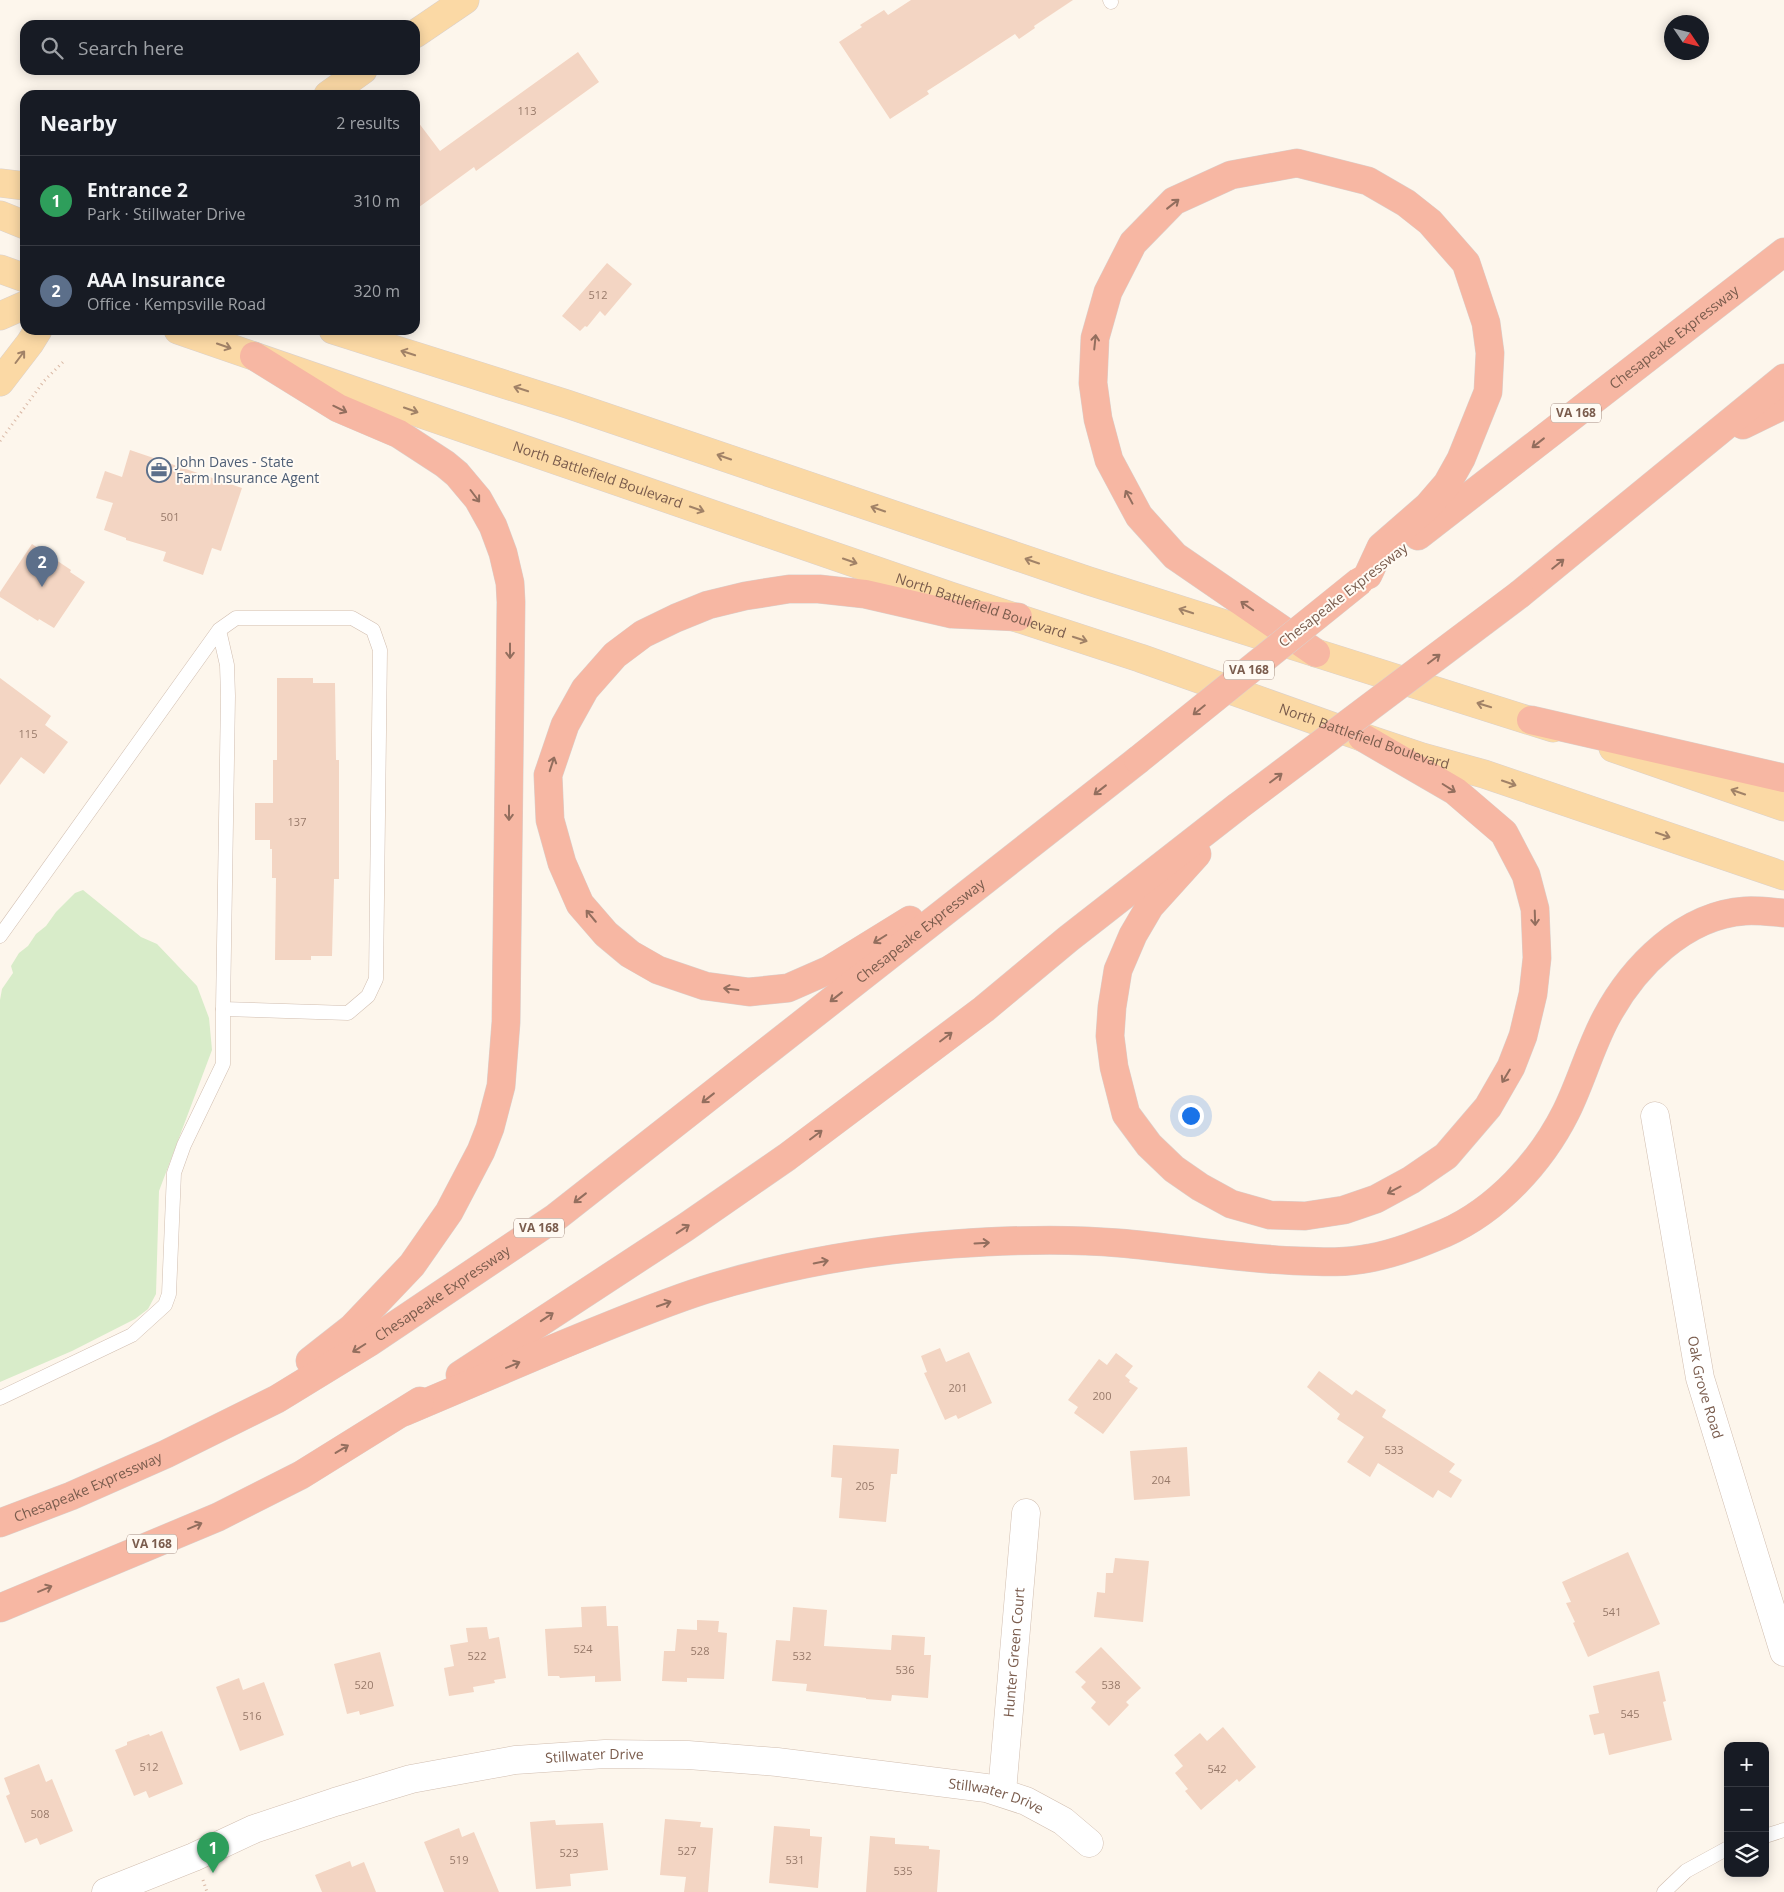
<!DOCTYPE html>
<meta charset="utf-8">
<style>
body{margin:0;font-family:"Open Sans",sans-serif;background:#20242c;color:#f1f3f6}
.controls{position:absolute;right:15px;bottom:15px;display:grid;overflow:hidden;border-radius:10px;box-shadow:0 2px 12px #0003}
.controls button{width:45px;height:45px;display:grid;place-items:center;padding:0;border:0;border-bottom:1px solid #363941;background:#171b24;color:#f1f3f6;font:25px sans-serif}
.compass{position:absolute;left:1664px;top:15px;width:45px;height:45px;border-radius:50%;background:#171b24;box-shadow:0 2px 12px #0003;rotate:125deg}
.you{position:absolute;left:1190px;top:1115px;width:18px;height:18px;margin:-12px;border:4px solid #fff;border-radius:50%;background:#1a73e8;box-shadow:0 0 0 8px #1a73e833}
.badge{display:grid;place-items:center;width:32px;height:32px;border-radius:50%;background:#2563eb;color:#fff;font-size:16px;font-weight:700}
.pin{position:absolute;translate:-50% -41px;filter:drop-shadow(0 1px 2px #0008)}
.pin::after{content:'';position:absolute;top:26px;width:18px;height:15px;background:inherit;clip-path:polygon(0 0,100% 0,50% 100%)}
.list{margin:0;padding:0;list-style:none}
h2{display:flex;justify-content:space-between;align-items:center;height:65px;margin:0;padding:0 20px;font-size:21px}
h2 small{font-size:16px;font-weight:400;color:#9ea1a6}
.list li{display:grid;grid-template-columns:32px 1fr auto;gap:15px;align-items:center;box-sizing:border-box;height:90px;padding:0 20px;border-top:1px solid #363941}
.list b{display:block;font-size:19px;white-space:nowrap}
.list p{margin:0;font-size:16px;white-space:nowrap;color:#9ea1a6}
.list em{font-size:16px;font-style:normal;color:#9ea1a6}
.icon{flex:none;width:28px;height:28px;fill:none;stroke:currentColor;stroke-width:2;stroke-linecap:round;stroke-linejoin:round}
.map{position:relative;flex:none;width:1784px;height:1892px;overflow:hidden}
.search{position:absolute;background:#171b24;box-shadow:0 2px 12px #0003;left:20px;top:20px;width:400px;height:55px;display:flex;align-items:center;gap:12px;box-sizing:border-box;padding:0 18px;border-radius:15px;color:#9ea1a6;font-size:19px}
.panel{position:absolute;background:#171b24;box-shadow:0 2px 12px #0003;left:20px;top:90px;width:400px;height:245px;border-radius:15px}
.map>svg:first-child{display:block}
.green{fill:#d8ecc9}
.building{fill:#f3d5c3}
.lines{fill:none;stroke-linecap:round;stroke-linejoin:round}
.lane-casing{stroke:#d1beb0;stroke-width:15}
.street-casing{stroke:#d1beb0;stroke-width:29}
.primary-casing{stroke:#dad1cd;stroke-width:29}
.highway-casing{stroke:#dad1cd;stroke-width:29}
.path{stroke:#d9b8a5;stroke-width:3;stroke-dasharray:1 4;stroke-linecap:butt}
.lane{stroke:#fff;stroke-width:14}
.street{stroke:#fff;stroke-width:28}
.primary{stroke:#fbd9a5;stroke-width:28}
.highway{stroke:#f7b7a3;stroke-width:28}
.highway-bridge-casing{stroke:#dad1cd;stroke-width:29;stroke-linecap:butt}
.highway-bridge{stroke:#f7b7a3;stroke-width:28}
.oneway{stroke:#936e5e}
.oneway2{stroke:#a18267}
.labels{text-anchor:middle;stroke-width:4;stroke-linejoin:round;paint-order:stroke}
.number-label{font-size:11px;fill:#987a6a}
.shield{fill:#fffaf3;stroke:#a28b7f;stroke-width:1}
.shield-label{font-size:12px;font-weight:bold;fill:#7a5c4d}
.street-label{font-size:14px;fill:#7a5c4d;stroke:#fffaf3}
.service-label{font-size:14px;fill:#4e5e75;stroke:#fffaf3;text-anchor:start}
</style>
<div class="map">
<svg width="1784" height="1892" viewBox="0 0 1784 1892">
<rect width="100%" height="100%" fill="#fdf6ec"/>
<path class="green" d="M83 890 141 937 157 944 197 986 209 1018 212 1050 159 1191 156 1294 148 1309 135 1319 72 1351 0 1382V1000L2 989 13 973 11 966 19 953 28 946 36 934 46 926 56 912 75 893Z"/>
<g class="building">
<path d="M911 0H1073L1034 26 1035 28 1019 39 1015 34 963 68 927 91 929 94 890 119 839 42 862 27 860 25 884 10 888 15Z"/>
<path d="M578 52 599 82 476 171 474 167 415 210V118L440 151Z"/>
<path d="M607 263 632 284 605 316 600 311 587 327 585 326 580 331 562 316Z"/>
<path d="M130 450 242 488 221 551 212 548 203 575 163 561 166 552 126 540V538L104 530 113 503 96 498 105 471 122 477Z"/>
<path d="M32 544 71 570 70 572 85 582 54 628 39 619 38 621 0 597V592Z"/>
<path d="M0 678 51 716 45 725 68 742 44 774 21 757 0 785Z"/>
<path d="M277 678H313V683H335L336 760H339V879H334L332 956H311V960H275L276 878H272V849H270V840H255V803H273V760H277Z"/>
<path d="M940 1348 946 1362 969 1352 992 1403 958 1419 956 1415 945 1420 924 1373 927 1372 921 1356Z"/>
<path d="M1116 1353 1133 1366 1125 1376 1130 1380 1129 1382 1138 1388 1103 1434 1074 1413 1078 1407 1068 1400 1099 1359 1107 1365Z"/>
<path d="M1319 1371 1352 1395 1356 1390 1386 1410 1382 1417 1455 1464 1449 1472 1462 1480 1451 1498 1438 1490 1433 1498 1378 1463 1370 1477 1347 1462 1364 1437 1337 1419 1340 1414 1307 1387Z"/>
<path d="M833 1445 899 1449 897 1474H891L886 1522 839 1518 842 1478 831 1477Z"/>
<path d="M1187 1447 1190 1496 1134 1500 1130 1451Z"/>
<path d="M1628 1552 1660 1624 1588 1657 1573 1623 1575 1622 1566 1603 1571 1602 1562 1582Z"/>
<path d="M1115 1558 1149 1561 1143 1622 1094 1617 1097 1592 1105 1593 1106 1573H1113Z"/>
<path d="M606 1606 607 1626H618L621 1681 595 1682V1676L560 1678 559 1676H548L545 1629 582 1627 581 1607Z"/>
<path d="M793 1607 827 1610 824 1646 891 1650 892 1635 925 1637 924 1655H931L928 1698 892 1695 891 1701 866 1699V1698L806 1691 807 1684 772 1681 776 1640 790 1641Z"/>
<path d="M697 1620 719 1621 718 1632 727 1633 724 1679 687 1678V1682L662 1681 664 1651H675L677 1629 697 1630Z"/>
<path d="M487 1627 489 1639 499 1637 506 1678 494 1680 495 1683 473 1687 474 1692 449 1696 444 1668 454 1666 450 1645 468 1642 466 1628Z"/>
<path d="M1101 1647 1141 1688 1126 1702 1129 1705 1109 1726 1091 1708 1096 1702 1081 1687 1086 1682 1075 1672Z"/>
<path d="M380 1652 394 1706 360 1715 359 1711 347 1714 334 1664Z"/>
<path d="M1659 1671 1666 1701 1663 1702 1672 1740 1609 1755 1604 1733 1594 1735 1589 1715 1599 1713 1593 1686Z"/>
<path d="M239 1678 243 1690 264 1682 284 1735 240 1751 216 1687Z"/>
<path d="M1223 1727 1256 1767 1239 1782 1237 1779 1201 1810 1185 1791 1188 1789 1175 1773 1183 1766 1174 1755 1200 1733 1207 1741Z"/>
<path d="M162 1731 183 1784 149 1798 146 1791 134 1796 115 1750 127 1745V1742L149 1734 150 1736Z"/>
<path d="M39 1764 46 1782 52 1779 73 1831 40 1845 37 1838 25 1843 6 1796 10 1794 4 1778Z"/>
<path d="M665 1819 701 1822 700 1827 713 1828 708 1892H684L686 1877 660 1875Z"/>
<path d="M555 1820 556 1825 603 1823 608 1870 570 1874 571 1886 536 1889 530 1822Z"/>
<path d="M774 1826 810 1829V1836L822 1837 818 1888 769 1883Z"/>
<path d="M459 1828 462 1837 474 1832 499 1892H444L424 1842Z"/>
<path d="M870 1836 895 1838V1844L929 1846V1849L940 1850 937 1892H866Z"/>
<path d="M350 1861 352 1867 364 1862 376 1892H322L315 1875Z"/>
</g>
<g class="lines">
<defs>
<g id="lane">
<path d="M1110 0 1111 2"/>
<path d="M0 936 219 630 236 618H352L373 630 380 650 376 979 368 996 348 1013 223 1009 228 696 227 665 219 630"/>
<path d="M0 1398 132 1335 165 1305 169 1294 174 1173 184 1145 223 1064V1009"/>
<path d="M1765 1836 1784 1830"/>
<path d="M1664 1892 1686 1871 1728 1848"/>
</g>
<g id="street">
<path id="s1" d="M1655 1116 1700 1378 1784 1652"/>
<path id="s2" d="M1002 1792 1026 1513"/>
<path id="s3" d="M106 1892 194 1857 254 1829 335 1802 411 1779 515 1760 605 1754 688 1755 777 1762 986 1788 1026 1801 1063 1821 1089 1843"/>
</g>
<g id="primary">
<path d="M415 34 465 0"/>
<path d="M328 95 363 70"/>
<path d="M0 183 25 186"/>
<path d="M0 215 25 225"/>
<path d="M0 269 25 278"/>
<path d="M0 316 25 305"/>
<path id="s4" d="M178 330 950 596 1140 658 1362 737 1422 757 1484 774 1784 876"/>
<path d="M333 330 567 404 1089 581 1553 728"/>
<path d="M0 382 30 343 38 330"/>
<path d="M1613 748 1784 807"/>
</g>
<g id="highway">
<path d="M254 356 338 408 399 434 445 464 457 474 478 499 493 526 503 553 510 583 511 602 506 1022 501 1086 490 1128 481 1151 449 1212 412 1265 352 1328 310 1361"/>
<path d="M1743 425 1784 405"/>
<path id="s5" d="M1418 536 1784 252"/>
<path d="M1520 594 1784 378"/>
<path d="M1316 653 1175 556 1139 516 1109 460 1098 419 1093 383 1095 338 1108 292 1133 243 1174 201 1231 175 1297 163 1368 181 1406 203 1430 222 1466 263 1486 323 1490 353 1488 392 1461 459 1447 484 1428 506 1381 547 1368 575"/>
<path d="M1531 720 1784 778"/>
<path d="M1197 854 1150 906 1133 935 1118 970 1112 1007 1110 1036 1114 1067 1126 1114 1149 1145 1174 1169 1200 1187 1231 1204 1270 1215 1305 1216 1344 1210 1376 1199 1411 1180 1446 1156 1488 1107 1511 1067 1523 1036 1533 994 1537 958 1535 909 1526 875 1504 833 1455 791 1362 737"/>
<path d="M910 920 829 970 788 988 749 992 705 986 658 970 630 954 606 934 580 904 562 863 550 820 548 775 565 725 585 689 615 655 643 634 676 618 708 605 745 596 789 589H819L865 594 952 614 1018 617"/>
<path d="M460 1375 686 1227 787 1157 984 1009 1068 939 1237 807"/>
<path d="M404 1412C455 1390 506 1369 557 1347 606 1327 654 1306 704 1290 784 1265 870 1250 953 1244 1008 1240 1064 1238 1119 1243 1179 1248 1239 1259 1300 1261 1323 1262 1347 1263 1370 1258 1397 1253 1421 1243 1445 1233 1497 1210 1541 1162 1566 1112 1581 1082 1590 1048 1606 1018 1633 967 1684 915 1745 911 1757 910 1771 912 1784 913"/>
<path id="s6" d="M0 1523 71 1496 166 1454 277 1399 370 1342 556 1217 1138 760"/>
<path d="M0 1608 218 1517 301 1475 420 1401"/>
</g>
</defs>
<use href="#lane" class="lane-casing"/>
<use href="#street" class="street-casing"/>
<use href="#primary" class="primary-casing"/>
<use href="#highway" class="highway-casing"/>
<g class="path">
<path d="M0 441 44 381 64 361"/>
<path d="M203 1880 207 1892"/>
</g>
<use href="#lane" class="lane"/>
<use href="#street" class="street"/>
<use href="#primary" class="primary"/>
<use href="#highway" class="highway"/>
<defs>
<g id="highway-bridge">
<path d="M1138 760 1360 581"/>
<path d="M1237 807 1520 594"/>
</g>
</defs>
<use href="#highway-bridge" class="highway-bridge-casing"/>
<use href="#highway-bridge" class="highway-bridge"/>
</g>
<defs><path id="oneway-shaft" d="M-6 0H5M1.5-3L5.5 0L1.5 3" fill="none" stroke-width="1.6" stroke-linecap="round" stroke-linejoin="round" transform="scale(1.25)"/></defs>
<g class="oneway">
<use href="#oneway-shaft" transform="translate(1173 204) rotate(-38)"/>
<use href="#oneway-shaft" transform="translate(1095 342) rotate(-84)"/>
<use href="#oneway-shaft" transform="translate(340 409) rotate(26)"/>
<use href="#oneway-shaft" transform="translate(1538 443) rotate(142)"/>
<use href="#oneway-shaft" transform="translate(475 496) rotate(53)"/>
<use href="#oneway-shaft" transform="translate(1129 497) rotate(-118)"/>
<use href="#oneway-shaft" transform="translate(1558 564) rotate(-39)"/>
<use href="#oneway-shaft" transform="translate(1247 606) rotate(-145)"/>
<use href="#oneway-shaft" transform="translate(510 651) rotate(90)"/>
<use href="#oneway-shaft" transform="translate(1434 659) rotate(-37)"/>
<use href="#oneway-shaft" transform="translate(1199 710) rotate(141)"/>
<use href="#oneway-shaft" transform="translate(552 764) rotate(-72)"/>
<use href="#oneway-shaft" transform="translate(1276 778) rotate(-37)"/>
<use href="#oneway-shaft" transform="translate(1449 788) rotate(32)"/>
<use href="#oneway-shaft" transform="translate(1100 790) rotate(142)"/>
<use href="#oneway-shaft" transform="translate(509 813) rotate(90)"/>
<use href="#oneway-shaft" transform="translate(591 916) rotate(-130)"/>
<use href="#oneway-shaft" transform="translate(1535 918) rotate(88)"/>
<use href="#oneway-shaft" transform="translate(880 939) rotate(148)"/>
<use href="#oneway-shaft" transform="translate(731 989) rotate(-173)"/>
<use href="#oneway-shaft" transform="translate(836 997) rotate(142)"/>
<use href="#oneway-shaft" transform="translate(946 1037) rotate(-37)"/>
<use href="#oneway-shaft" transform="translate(1506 1076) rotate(121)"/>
<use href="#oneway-shaft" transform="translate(708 1098) rotate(142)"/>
<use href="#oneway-shaft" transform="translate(816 1135) rotate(-37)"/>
<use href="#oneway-shaft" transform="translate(1394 1190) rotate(152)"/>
<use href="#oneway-shaft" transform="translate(580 1198) rotate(142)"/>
<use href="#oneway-shaft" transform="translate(683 1229) rotate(-33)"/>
<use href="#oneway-shaft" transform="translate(982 1243) rotate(-3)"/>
<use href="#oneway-shaft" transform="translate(821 1262) rotate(-11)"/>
<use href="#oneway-shaft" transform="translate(664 1304) rotate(-19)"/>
<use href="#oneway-shaft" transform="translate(547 1317) rotate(-34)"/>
<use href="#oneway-shaft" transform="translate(359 1348) rotate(148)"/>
<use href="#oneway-shaft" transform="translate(513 1365) rotate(-23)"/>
<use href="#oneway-shaft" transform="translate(342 1449) rotate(-31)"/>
<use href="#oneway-shaft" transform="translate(195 1526) rotate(-23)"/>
<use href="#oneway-shaft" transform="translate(45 1589) rotate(-23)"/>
</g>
<g class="oneway2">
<use href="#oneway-shaft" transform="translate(224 346) rotate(19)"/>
<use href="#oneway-shaft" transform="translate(408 353) rotate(-162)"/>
<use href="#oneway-shaft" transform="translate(20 357) rotate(-53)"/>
<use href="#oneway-shaft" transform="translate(521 389) rotate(-162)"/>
<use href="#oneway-shaft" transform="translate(411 410) rotate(19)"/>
<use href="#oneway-shaft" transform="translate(724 457) rotate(-161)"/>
<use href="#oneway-shaft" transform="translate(697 509) rotate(19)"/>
<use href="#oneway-shaft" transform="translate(878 509) rotate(-161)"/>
<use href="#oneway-shaft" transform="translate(850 561) rotate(19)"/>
<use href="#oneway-shaft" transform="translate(1032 561) rotate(-161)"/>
<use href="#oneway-shaft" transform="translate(1186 611) rotate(-162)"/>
<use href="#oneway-shaft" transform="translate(1080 639) rotate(18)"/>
<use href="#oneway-shaft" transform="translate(1484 705) rotate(-163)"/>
<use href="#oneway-shaft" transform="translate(1509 783) rotate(19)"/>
<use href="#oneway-shaft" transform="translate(1738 792) rotate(-161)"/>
<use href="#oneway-shaft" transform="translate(1663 835) rotate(19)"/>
</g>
<defs>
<symbol id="office-ring" viewBox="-11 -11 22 22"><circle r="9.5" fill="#fffaf3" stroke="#5c6f8a" stroke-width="1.5"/><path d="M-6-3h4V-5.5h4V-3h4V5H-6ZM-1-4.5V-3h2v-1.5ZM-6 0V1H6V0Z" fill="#5c6f8a"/></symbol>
</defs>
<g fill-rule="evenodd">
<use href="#office-ring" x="145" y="456" width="28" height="28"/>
</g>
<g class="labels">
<g class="number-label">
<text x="527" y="115">113</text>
<text x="598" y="299">512</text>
<text x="170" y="521">501</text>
<text x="28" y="738">115</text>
<text x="297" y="826">137</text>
<text x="958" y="1392">201</text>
<text x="1102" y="1400">200</text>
<text x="1394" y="1454">533</text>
<text x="1161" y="1484">204</text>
<text x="865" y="1490">205</text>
<text x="1612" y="1616">541</text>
<text x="583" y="1653">524</text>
<text x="700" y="1655">528</text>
<text x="477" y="1660">522</text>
<text x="802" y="1660">532</text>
<text x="905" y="1674">536</text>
<text x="364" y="1689">520</text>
<text x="1111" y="1689">538</text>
<text x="1630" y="1718">545</text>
<text x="252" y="1720">516</text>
<text x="149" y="1771">512</text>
<text x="1217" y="1773">542</text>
<text x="40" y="1818">508</text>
<text x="687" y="1855">527</text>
<text x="569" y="1857">523</text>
<text x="459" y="1864">519</text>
<text x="795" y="1864">531</text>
<text x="903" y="1875">535</text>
</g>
<g class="shield">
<rect x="1551" y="403.5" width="50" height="19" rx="4"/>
<rect x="1224" y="660.5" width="50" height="19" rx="4"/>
<rect x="514" y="1218.5" width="50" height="19" rx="4"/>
<rect x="127" y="1534.5" width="50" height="19" rx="4"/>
</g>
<g class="shield-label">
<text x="1576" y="417">VA 168</text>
<text x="1249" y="674">VA 168</text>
<text x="539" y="1232">VA 168</text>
<text x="152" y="1548">VA 168</text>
</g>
<g class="street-label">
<text dy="5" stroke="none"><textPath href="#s5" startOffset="324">Chesapeake Expressway</textPath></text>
<text dy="5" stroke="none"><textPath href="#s4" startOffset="444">North Battlefield Boulevard</textPath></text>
<text transform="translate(1343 595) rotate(-38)" y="5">Chesapeake Expressway</text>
<text dy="5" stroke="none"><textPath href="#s4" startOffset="849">North Battlefield Boulevard</textPath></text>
<text dy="5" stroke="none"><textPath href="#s4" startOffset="1254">North Battlefield Boulevard</textPath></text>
<text dy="5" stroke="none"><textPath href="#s6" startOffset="1100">Chesapeake Expressway</textPath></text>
<text dy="5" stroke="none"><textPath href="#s6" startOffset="500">Chesapeake Expressway</textPath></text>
<text dy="5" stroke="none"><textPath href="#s1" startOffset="276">Oak Grove Road</textPath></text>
<text dy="5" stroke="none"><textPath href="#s6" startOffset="95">Chesapeake Expressway</textPath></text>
<text dy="5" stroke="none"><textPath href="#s2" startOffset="140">Hunter Green Court</textPath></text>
<text dy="5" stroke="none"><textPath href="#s3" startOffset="511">Stillwater Drive</textPath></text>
<text dy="5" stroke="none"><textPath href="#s3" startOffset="916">Stillwater Drive</textPath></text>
</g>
<g class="service-label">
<text x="176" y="467">John Daves - State<tspan x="176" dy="16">Farm Insurance Agent</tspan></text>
</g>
</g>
</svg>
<div class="controls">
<button>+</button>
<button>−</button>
<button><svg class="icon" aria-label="layers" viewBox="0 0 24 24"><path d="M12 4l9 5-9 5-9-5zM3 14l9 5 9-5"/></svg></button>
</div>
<svg class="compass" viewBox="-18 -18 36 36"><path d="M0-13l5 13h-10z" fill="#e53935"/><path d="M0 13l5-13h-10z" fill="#9ea1a6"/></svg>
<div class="you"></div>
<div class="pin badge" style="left:213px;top:1873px;background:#2e9e5b">1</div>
<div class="pin badge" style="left:42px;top:587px;background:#5c6f8a">2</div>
<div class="search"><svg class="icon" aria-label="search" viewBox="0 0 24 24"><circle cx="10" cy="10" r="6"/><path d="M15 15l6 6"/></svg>Search here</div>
<section class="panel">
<h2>Nearby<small>2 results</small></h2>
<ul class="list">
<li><span class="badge" style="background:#2e9e5b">1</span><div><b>Entrance 2</b><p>Park · Stillwater Drive</p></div><em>310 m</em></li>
<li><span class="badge" style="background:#5c6f8a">2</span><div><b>AAA Insurance</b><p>Office · Kempsville Road</p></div><em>320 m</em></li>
</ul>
</section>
</div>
